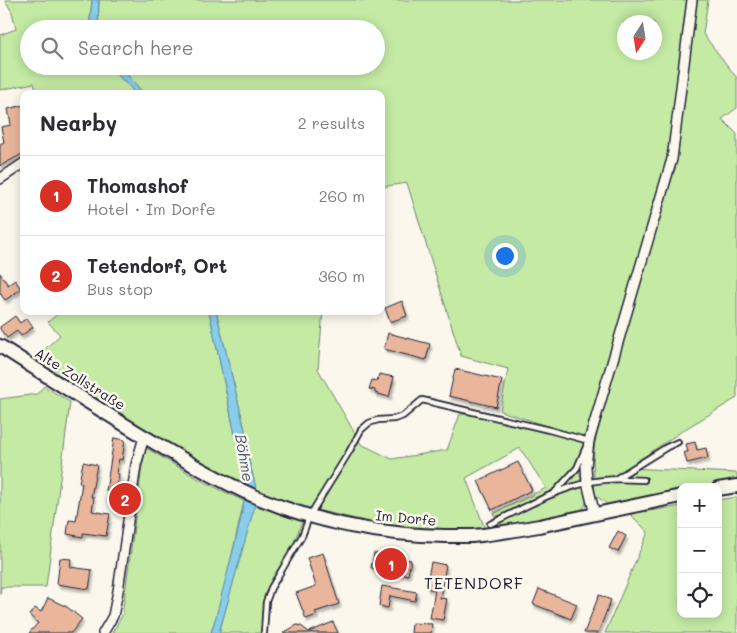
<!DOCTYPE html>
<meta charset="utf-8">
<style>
body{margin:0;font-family:Mali,sans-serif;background:#f2f2f3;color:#2b2b33}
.controls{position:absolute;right:15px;bottom:15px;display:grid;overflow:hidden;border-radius:10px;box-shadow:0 2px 12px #0003}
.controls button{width:45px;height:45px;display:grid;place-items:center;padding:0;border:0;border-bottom:1px solid #e1e1e2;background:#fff;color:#2b2b33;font:25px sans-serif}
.compass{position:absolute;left:617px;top:15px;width:45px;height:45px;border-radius:50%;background:#fff;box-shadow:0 2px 12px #0003;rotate:192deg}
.you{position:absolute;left:504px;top:255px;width:18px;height:18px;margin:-12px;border:4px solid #fff;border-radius:50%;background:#1a73e8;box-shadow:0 0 0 8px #1a73e833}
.badge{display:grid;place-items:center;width:32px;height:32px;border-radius:50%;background:#d93025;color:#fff;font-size:16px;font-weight:700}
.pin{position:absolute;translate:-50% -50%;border:2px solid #fff;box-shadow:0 1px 5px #0006}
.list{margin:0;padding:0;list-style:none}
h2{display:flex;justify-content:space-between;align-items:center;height:65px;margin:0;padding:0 20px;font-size:21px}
h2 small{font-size:16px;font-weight:400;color:#7c7c81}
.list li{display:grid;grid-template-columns:32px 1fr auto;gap:15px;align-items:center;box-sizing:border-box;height:80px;padding:0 20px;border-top:1px solid #e1e1e2}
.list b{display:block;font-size:19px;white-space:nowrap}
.list p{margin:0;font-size:16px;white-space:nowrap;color:#7c7c81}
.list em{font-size:16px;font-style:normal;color:#7c7c81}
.icon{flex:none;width:28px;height:28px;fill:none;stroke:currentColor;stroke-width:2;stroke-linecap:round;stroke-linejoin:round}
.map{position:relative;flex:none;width:737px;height:633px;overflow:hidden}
.search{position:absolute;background:#fff;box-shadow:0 2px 12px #0003;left:20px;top:20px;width:365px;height:55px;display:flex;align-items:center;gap:12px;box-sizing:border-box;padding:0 18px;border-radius:28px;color:#7c7c81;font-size:19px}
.panel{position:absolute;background:#fff;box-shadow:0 2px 12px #0003;left:20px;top:90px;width:365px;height:225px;border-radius:10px}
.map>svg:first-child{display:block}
.green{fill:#c4eaa4;stroke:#738670;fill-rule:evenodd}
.water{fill:#88cdea;stroke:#5f89a4}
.building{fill:#e9b69b;stroke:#22223b;filter:url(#shadow)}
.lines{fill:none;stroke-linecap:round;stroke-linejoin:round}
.lane-casing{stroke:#22223b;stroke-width:8}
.street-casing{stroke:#22223b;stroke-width:12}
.secondary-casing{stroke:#22223b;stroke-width:16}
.lane{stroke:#fbf7ec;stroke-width:4.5}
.street{stroke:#fbf7ec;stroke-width:9}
.secondary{stroke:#fbf7ec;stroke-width:12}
.labels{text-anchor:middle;stroke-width:5;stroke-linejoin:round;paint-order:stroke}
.street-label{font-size:14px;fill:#22223b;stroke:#fbf7ec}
.water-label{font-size:15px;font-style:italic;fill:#415570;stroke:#fbf7ec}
.quarter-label{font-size:16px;letter-spacing:1px;fill:#22223b;stroke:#fbf7ec}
</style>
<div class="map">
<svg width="737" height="633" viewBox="0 0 737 633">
<defs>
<filter id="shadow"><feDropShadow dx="2" dy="3.5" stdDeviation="1" flood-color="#0004"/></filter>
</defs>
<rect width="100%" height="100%" fill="#fbf7ec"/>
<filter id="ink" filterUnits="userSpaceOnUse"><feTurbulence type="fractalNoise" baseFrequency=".02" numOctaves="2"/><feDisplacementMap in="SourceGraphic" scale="10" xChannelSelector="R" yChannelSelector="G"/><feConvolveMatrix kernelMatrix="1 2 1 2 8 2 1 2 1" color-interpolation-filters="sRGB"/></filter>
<g filter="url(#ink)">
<g class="green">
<path d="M5 0H92L89 29H29V66H108L132 89 134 94H37L34 83 0 90V35L16 29 12 12Z"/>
<path d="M99 0H708L703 34 737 78V108L722 119 737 134V398L685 429 627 468 737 473V482L709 487H681V492L608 505 595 495 593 460 595 442 612 378 606 374 587 438 500 411 508 369 461 356 407 183 381 187V94H144L120 66H376V29H98ZM624 22H654V52H624Z"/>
<path d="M61 311H209L246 487 162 440 34 359 60 335 48 322Z"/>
<path d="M216 311H323L318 369 361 444 392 459 447 450 460 414 491 416 583 442C582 453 579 465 580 475 582 492 594 496 580 513L505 528 493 514 546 488 520 448 466 478 485 529 427 530 365 521 316 510 256 491 245 445V430L225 348Z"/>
<path d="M44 386 70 402 46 587H1L0 594V399L37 394Z"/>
<path d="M146 448 204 482 244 501 223 595 211 633H112L122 616 142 467Z"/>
<path d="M737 497V633H605L648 532 630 514 681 506V614H718V500Z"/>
<path d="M254 505 302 522 292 547 275 574 268 586 263 601 261 633H219Z"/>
</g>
<g class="water">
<path d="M92 0H99L98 29H89Z"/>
<path d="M108 66H120L144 94H134L132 89Z"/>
<path d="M209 311H216L237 397 245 430V445L256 487V491L254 509 219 633H211C218 612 222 591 228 570 235 542 243 515 246 487Z"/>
</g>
<g class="building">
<path d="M24 105V153L0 166V144L4 142 1 127 11 125 8 109Z"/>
<path d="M0 273 8 285 15 280 21 289 5 300 0 293Z"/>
<path d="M402 301 407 316 390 322 385 308Z"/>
<path d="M15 316 20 323 27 318 33 327 21 336 17 331 7 338 0 329V327Z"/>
<path d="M388 333 430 344 426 360 384 349Z"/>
<path d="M455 369 502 380 496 407 449 396Z"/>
<path d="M379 374 394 377 389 397 375 393V390L369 389 372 380 377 381Z"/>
<path d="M114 438 125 440 122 460 119 459 116 473 119 474 116 493 106 491Z"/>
<path d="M695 442 697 450 706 448 708 458 687 463 684 452H688L686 444Z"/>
<path d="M83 462 97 465 91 497H94L92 511 110 514 106 536 83 533V537L67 534 69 520 76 521 82 483H79Z"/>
<path d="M518 462 532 490 492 510 478 481Z"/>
<path d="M618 531 626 536 618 552 609 548Z"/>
<path d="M323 553 339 604 315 612 317 615 306 619 296 593 316 586 307 558Z"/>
<path d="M374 553 411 560 408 575 371 568Z"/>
<path d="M60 558 71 559 70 567 92 570 89 589 57 584Z"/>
<path d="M431 562 446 565 440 598 447 599 443 620 430 618 435 590 426 588Z"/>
<path d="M382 586 417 592 415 601 390 596 388 608 379 606Z"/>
<path d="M539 589 577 604 571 619 533 604Z"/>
<path d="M599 595 611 600 598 633H584Z"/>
<path d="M48 598 67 607 82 619 71 633H29L38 623 29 615 35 608 41 612Z"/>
<path d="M333 622 338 633H283L297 625 301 626 309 632Z"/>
<path d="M412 623 432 624 431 633H411Z"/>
</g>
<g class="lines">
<defs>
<g id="lane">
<path d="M617 478 667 447 678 442"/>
<path d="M555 492 577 468 585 449"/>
<path d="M490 524C522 509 552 491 586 483 606 478 625 479 644 480"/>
<path d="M264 633 266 602 271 588 302 536 310 515 349 452 361 430 369 423 378 420 394 419 403 416 422 400 549 430 589 441V442"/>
</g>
<g id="street">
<path d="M0 179 24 163"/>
<path d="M595 515 587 482 586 466 589 441 672 159 692 0"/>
<path d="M103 633 113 616 118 591 136 465 144 437"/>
</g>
<g id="secondary">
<path d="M0 346C55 381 110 417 167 450 198 468 228 485 261 499 319 523 383 535 445 536 454 536 463 536 472 536 494 534 517 530 539 526L681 496"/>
<path d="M718 489 737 486"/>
</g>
</defs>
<use href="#lane" class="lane-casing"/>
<use href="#street" class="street-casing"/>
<use href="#secondary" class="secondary-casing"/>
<use href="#lane" class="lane"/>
<use href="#street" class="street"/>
<use href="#secondary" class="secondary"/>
</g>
</g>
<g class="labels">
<g class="street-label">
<text transform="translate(80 379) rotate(32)" y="5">Alte Zollstraße</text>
<text transform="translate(406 518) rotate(5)" y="5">Im Dorfe</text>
</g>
<g class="water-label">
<text transform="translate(244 458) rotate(80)" y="5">Böhme</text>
</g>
<g class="quarter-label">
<text x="474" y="589">TETENDORF</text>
</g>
</g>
</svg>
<div class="controls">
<button>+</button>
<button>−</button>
<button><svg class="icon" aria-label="locate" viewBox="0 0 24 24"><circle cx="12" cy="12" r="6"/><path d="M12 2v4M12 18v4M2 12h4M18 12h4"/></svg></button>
</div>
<svg class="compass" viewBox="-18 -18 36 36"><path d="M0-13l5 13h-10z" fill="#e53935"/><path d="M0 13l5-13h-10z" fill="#7c7c81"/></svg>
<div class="you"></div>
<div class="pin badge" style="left:391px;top:564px">1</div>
<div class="pin badge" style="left:125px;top:499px">2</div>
<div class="search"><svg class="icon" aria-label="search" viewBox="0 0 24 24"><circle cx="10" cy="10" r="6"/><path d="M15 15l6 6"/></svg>Search here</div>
<section class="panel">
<h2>Nearby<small>2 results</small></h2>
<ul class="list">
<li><span class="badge">1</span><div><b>Thomashof</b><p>Hotel · Im Dorfe</p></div><em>260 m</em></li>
<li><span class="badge">2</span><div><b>Tetendorf, Ort</b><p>Bus stop</p></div><em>360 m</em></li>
</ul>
</section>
</div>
